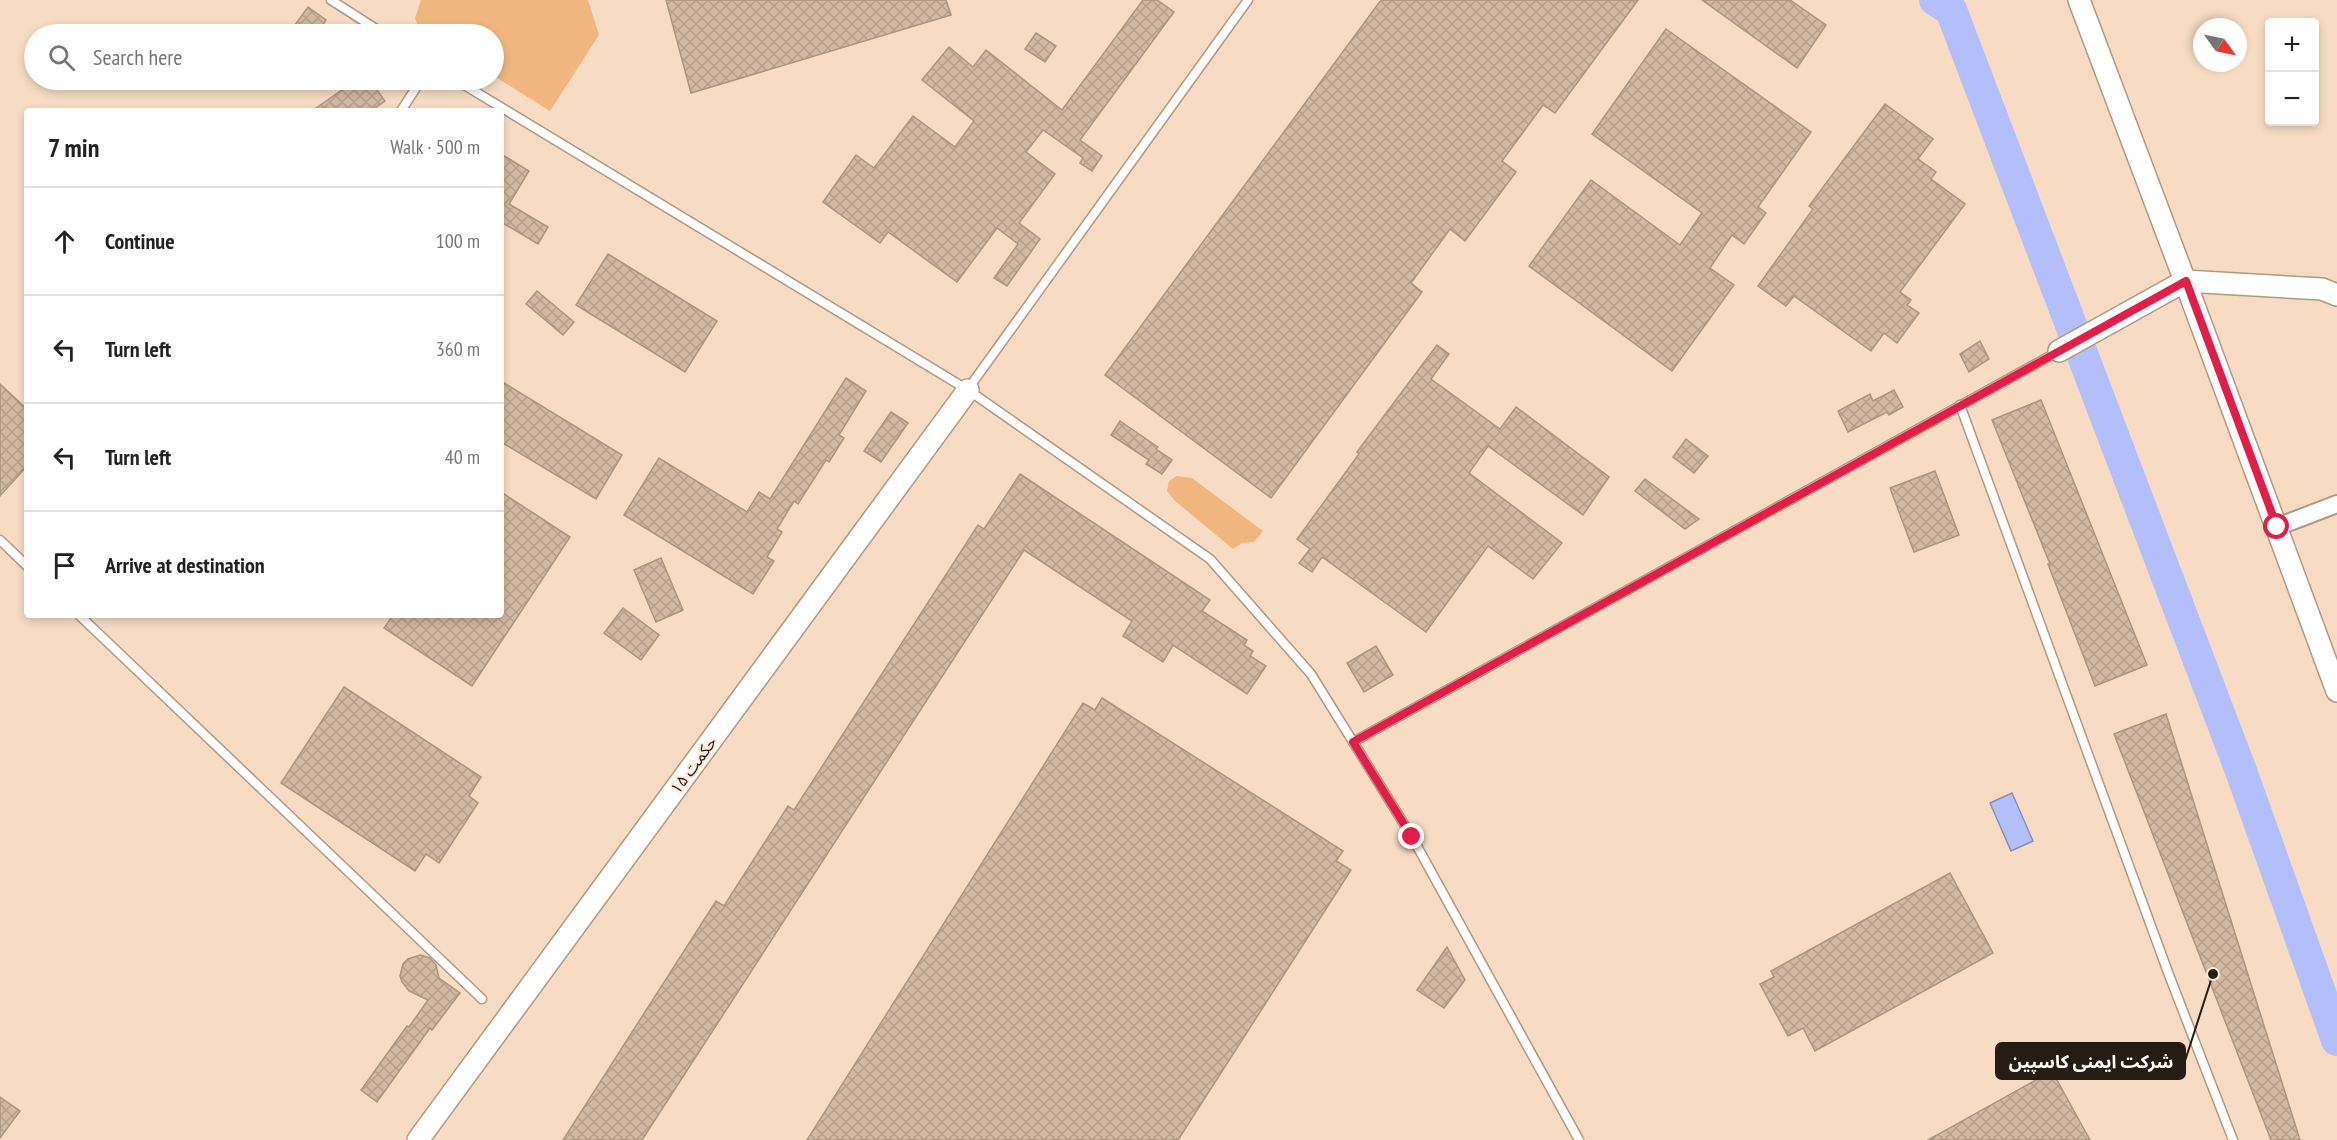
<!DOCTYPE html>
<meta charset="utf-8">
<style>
body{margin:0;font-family:"PT Sans Narrow","Noto Sans Arabic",sans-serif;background:#f2f2f2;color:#222}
.controls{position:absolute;right:18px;top:18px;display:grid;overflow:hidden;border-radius:6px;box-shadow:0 3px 9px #0003}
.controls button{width:54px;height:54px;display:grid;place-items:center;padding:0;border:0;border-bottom:2px solid #e0e0e0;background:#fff;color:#222;font:30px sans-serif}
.compass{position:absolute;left:2193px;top:18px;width:54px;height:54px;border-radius:50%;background:#fff;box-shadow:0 3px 9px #0003;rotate:123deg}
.stop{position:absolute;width:18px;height:18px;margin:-14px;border:4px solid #e11d48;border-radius:50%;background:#fff}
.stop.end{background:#e11d48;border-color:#fff;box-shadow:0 2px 6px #0008}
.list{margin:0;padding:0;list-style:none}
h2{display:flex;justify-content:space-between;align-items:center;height:78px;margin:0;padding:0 24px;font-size:26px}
h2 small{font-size:20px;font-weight:400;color:#767676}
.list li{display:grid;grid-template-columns:39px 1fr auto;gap:18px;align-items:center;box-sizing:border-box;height:108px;padding:0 24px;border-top:2px solid #e0e0e0}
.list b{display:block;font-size:22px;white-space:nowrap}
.list em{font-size:20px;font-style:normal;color:#767676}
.icon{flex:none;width:33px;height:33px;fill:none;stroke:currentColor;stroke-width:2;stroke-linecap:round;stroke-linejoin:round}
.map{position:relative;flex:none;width:2337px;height:1140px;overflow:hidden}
.search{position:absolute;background:#fff;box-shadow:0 3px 9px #0003;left:24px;top:24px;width:480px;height:66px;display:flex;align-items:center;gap:15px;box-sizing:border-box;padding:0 21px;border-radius:33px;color:#767676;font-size:22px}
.panel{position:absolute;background:#fff;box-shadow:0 3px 9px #0003;left:24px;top:108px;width:480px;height:510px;border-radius:6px}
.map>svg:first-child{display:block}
.grass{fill:#f1b67d}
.water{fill:#b2bffb;stroke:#888eb5;stroke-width:1.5}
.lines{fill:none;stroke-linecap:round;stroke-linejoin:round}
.river{stroke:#b2bffb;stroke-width:32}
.building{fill:url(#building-cross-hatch);stroke:#ad947d;stroke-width:1.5}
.service-casing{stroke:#b19981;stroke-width:11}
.minor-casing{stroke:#b19981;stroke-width:20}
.tertiary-casing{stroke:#b19981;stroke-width:24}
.service{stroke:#fff;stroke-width:8}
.minor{stroke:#fff;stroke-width:16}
.tertiary{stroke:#fff;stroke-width:21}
.route{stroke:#e11d48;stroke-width:8}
.labels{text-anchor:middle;stroke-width:4.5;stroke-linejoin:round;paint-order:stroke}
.street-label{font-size:16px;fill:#251c13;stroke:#fcecdd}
.leader{fill:none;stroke:#251c13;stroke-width:2}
.callout-dot{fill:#251c13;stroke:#fcecdd;stroke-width:2}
.callout{fill:#251c13;stroke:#251c13;stroke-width:2}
.callout-label{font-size:18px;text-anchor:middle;font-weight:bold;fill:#fff}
</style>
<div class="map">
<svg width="2337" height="1140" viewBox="0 0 2337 1140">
<defs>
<pattern id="building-cross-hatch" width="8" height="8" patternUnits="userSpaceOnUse" patternTransform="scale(1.5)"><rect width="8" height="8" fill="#d3b9a1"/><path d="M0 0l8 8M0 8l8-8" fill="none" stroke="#b59e8a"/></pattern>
</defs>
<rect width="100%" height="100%" fill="#f7dcc3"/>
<g class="grass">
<path d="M421 0H588L599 35 550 111 494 76V34H424L420 32 415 18Z"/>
<path d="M1177 476 1192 478 1263 531 1254 542 1242 543 1233 549 1175 501 1167 491 1169 481Z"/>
</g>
<path class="water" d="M2012 793 2033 841 2011 851 1990 803Z"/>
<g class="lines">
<path class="river" d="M1935 0 1951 10 2241 771 2337 1040"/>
</g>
<g class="building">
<path d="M666 0H946L951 15 691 93Z"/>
<path d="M1143 0H1157L1174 12 1080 140 1102 156 1092 171 1080 163 1083 158 1043 130 1026 152 1055 174 1019 223 1040 239 1007 286 994 278 1018 244 997 228 957 282 888 232 880 243 823 202 856 155 874 168 913 116 955 147 974 121 922 80 949 47 973 67 986 50 1062 110Z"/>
<path d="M1381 0H1638L1555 113 1543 105 1502 161 1516 172 1465 241 1450 229 1411 283 1422 292 1271 498 1105 375Z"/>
<path d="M1702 0H1790L1826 25 1797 68Z"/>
<path d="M308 7 326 20 317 34H300L292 29Z"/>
<path d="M1666 29 1811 132 1758 207 1766 213 1744 244 1732 235 1710 268 1734 285 1672 371 1529 266 1591 180 1680 245 1702 213 1592 134Z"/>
<path d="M1036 33 1056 46 1045 62 1025 49Z"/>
<path d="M356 80H370L385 101 371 111H312Z"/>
<path d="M1885 104 1933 139 1918 159 1936 172 1931 179 1965 204 1900 292 1911 300 1907 305 1919 313 1897 343 1884 333 1871 351 1794 296 1786 306 1758 286 1813 209 1809 206Z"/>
<path d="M501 154 529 171 509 204 548 227 538 244 501 222Z"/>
<path d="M608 254 717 321 685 372 576 305Z"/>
<path d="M537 291 574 322 563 335 526 304Z"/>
<path d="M1980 341 1989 359 1969 372 1960 354Z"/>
<path d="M1437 345 1449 354 1431 379 1500 429 1516 407 1609 477 1583 515 1488 446 1469 473 1562 543 1533 579 1488 546 1426 632 1322 557 1312 572 1299 563 1310 549 1297 539 1359 454 1357 452Z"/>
<path d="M846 378 866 391 839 435 844 438 829 462 826 460 798 504 794 501 777 529 782 532 767 557 774 561 753 594 624 515 659 458 747 512 759 492 770 499Z"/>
<path d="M501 381 622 455 596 499 501 442Z"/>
<path d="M0 384 27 409V466L0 496Z"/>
<path d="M1894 390 1903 407 1889 415 1887 412 1848 432 1838 411 1870 394 1873 401Z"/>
<path d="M2041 400 2147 665 2095 686 2048 564H2050L1992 420Z"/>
<path d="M891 412 908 423 881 462 864 451Z"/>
<path d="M1120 421 1158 447 1156 449 1172 460 1162 474 1146 464 1149 460 1111 435Z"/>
<path d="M1686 439 1708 456 1694 473 1673 457Z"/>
<path d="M1935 471 1959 535 1914 552 1890 488Z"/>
<path d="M1020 474 1210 600 1202 611 1247 640 1244 645 1253 651 1250 656 1266 666 1247 694 1173 645 1163 662 1123 636 1132 621 1024 550 642 1140H563L716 901 724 906 788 806 794 810 978 525 984 529Z"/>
<path d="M1645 479 1699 519 1685 529 1635 491Z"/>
<path d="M501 492 570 537 472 686 384 628 393 615H501Z"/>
<path d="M661 558 683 610 656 622 634 570Z"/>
<path d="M623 608 659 635 641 660 604 633Z"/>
<path d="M1376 646 1393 675 1364 692 1347 663Z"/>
<path d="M344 687 481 777 469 796 478 803 439 863 426 854 415 871 281 783Z"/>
<path d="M1102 698 1343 851 1336 861 1351 870 1178 1140H807L1083 703 1095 710Z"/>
<path d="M2166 714 2300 1140H2271L2114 734Z"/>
<path d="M1950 873 1993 953 1815 1051 1803 1028 1788 1036 1760 984 1774 977 1771 971Z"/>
<path d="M1447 947 1465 980 1444 1008 1417 990Z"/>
<path d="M420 955 430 958 436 965 439 978 460 993 432 1030 430 1028 377 1102 361 1090 407 1026 409 1027 428 1000 409 991 402 982 400 976 403 964 408 959Z"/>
<path d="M2052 1071 2090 1140H1928Z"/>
<path d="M0 1097 20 1111 0 1138Z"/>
</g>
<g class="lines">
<defs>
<g id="service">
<path d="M331 0 384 34"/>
<path d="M456 80 968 390 1210 559 1311 674 1412 837 1579 1140"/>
<path d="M401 111 421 80"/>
<path d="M968 389 1248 0"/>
<path d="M1960 405 2169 975 2233 1140"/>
<path d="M0 540 27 566"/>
<path d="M79 615 482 999"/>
<path d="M1353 742 2059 351"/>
</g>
<path id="minor" d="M2277 527 2337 504"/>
<g id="tertiary">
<path d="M2079 0 2185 281 2337 691"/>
<path d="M2059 351 2185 281 2322 289 2337 295"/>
<path d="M418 1140 968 390"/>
</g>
</defs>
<use href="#service" class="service-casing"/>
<use href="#minor" class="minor-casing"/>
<use href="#tertiary" class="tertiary-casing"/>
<use href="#service" class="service"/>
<use href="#minor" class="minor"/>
<use href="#tertiary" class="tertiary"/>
</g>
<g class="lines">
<path class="route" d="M1412 837 1353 742 2186 281 2277 527"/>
</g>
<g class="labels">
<g class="street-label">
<text transform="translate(693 765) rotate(-54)" y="6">حکمت ۱۵</text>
</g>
</g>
<path class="leader" d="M2213 974L2185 1061"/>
<circle class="callout-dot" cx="2213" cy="974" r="6"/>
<rect class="callout" x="1996" y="1043" width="189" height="36" rx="6"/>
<g class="callout-label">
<text x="2091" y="1068">شرکت ایمنی کاسپین</text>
</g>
</svg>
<div class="controls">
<button>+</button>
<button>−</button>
</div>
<svg class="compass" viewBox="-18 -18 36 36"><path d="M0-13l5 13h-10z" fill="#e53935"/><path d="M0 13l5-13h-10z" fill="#767676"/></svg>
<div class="stop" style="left:2277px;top:527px"></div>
<div class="stop end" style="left:1412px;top:837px"></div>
<div class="search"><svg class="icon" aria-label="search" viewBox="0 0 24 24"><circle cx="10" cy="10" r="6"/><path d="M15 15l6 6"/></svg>Search here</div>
<section class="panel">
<h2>7 min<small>Walk · 500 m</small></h2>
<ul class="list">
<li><svg class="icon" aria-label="ahead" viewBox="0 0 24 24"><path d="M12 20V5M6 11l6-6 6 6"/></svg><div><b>Continue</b></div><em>100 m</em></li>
<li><svg class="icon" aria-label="left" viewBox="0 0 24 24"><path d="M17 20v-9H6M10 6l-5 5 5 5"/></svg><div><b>Turn left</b></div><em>360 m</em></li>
<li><svg class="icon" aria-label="left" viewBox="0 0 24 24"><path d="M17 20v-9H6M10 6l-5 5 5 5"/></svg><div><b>Turn left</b></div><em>40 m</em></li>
<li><svg class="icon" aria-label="arrive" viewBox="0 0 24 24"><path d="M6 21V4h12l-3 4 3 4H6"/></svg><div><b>Arrive at destination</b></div></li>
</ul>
</section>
</div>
